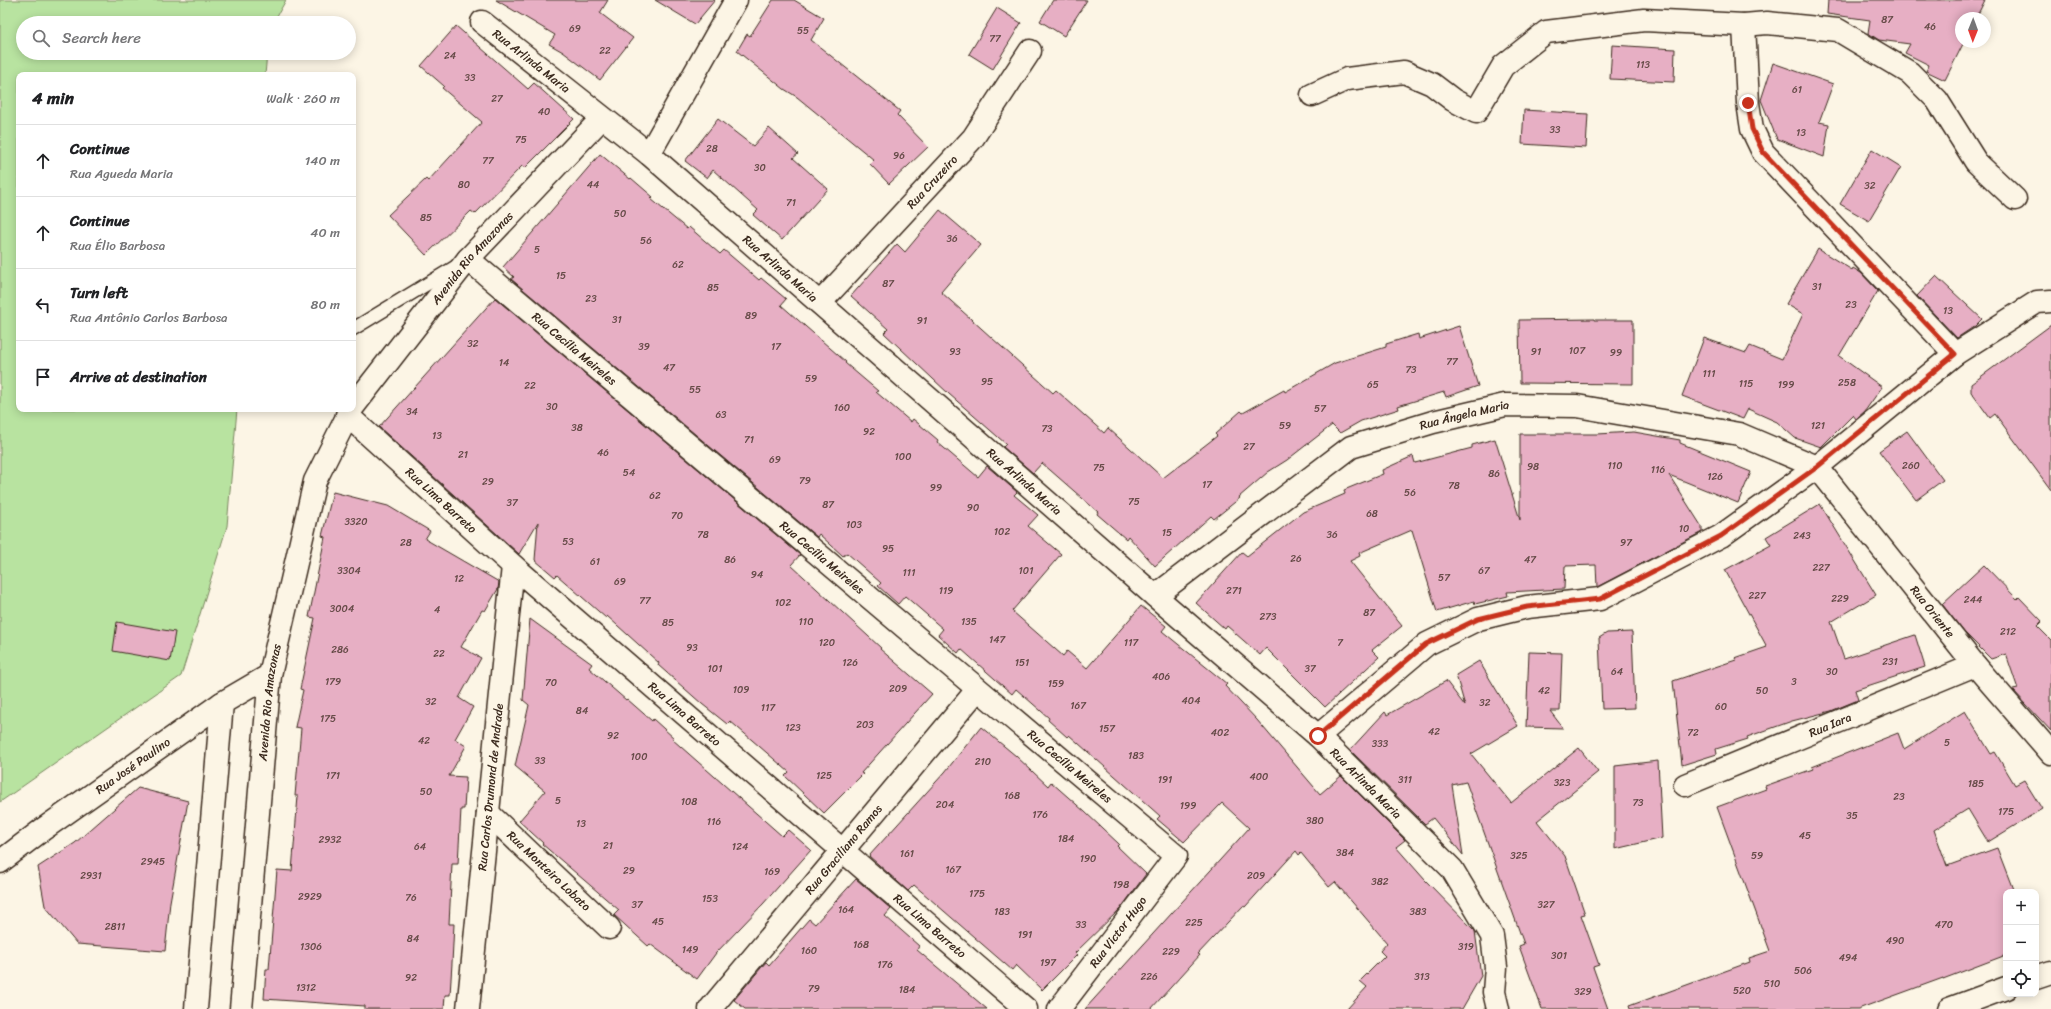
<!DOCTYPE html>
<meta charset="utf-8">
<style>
body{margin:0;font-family:Sriracha,sans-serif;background:#f6f6f6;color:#202124}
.controls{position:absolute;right:12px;bottom:12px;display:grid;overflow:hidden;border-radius:8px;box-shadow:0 2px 10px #0003}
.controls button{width:36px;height:36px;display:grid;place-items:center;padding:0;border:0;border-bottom:1px solid #e0e0e0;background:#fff;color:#202124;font:20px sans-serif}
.compass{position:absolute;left:1955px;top:12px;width:36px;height:36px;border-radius:50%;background:#fff;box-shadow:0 2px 10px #0003;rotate:181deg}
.stop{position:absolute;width:12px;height:12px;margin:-9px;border:3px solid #c8321e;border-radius:50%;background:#fff}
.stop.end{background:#c8321e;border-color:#fff;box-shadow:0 1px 4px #0008}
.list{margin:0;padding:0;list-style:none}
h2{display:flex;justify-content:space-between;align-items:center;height:52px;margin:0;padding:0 16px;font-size:17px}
h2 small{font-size:13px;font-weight:400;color:#757577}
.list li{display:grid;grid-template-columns:26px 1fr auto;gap:12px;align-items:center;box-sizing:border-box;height:72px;padding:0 16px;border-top:1px solid #e0e0e0}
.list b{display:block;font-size:15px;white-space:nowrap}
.list p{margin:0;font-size:13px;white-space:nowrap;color:#757577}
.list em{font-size:13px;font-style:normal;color:#757577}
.icon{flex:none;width:22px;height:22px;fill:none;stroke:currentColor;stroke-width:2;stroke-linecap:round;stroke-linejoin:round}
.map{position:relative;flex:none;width:2051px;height:1009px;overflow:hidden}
.search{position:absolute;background:#fff;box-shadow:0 2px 10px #0003;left:16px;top:16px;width:340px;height:44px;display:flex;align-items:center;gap:10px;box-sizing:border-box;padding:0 14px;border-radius:22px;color:#757577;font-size:15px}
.panel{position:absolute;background:#fff;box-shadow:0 2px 10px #0003;left:16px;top:72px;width:340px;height:340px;border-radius:8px}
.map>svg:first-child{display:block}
.green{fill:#b8e3a0;stroke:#7a865f}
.building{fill:#e7afc4;stroke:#3b2a1e}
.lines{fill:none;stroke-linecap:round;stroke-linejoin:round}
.service-casing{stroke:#3b2a1e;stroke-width:15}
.minor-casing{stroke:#3b2a1e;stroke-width:25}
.service{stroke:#fcf5e5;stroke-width:12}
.minor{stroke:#fcf5e5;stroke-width:22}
.route{stroke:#c8321e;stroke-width:5}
.labels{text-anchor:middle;stroke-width:3;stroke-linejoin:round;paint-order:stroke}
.number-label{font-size:10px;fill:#664b48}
.street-label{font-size:12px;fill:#3b2a1e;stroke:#fcf5e5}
</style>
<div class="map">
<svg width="2051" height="1009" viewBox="0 0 2051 1009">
<rect width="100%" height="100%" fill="#fcf5e5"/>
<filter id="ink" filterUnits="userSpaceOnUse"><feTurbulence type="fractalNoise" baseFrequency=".025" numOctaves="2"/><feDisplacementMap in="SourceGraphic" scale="8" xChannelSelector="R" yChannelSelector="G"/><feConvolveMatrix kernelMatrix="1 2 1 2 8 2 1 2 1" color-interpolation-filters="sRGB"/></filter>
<g filter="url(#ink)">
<path class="green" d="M0 0H286L273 23H23V53H267L265 75H19V409H237L227 526 181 676 0 802Z"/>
<g class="building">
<path d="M496 0H608L600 13 633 38 600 80 563 52 549 44 555 35Z"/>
<path d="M655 0H715L695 24Z"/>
<path d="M773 0H794L824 18 811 40 900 111 897 115 928 147 889 184 870 164 874 160 797 97 784 89 737 51 747 34 750 36Z"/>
<path d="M1053 0H1087L1064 36 1040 21Z"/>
<path d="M1828 0H1985L1976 18H1961V42H1964L1945 80 1926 71 1929 65 1905 53 1910 44 1879 40 1868 33 1870 20 1827 14Z"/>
<path d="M997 8 1021 23 993 69 969 54Z"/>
<path d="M456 26 528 89 534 83 574 119 525 168 522 166 475 214 471 211 426 255 388 215 426 179 428 181 482 122 442 88 444 86 421 66Z"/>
<path d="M1612 45 1675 49 1674 82 1610 79Z"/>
<path d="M1773 63 1833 84 1819 122 1829 124 1824 157 1777 139 1761 100Z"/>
<path d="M1524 110 1588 114 1586 148 1522 144Z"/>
<path d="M718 119 753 146 769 128 798 154 793 158 828 189 782 240 753 215 758 210 713 170 707 178 685 161Z"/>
<path d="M1872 149 1901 167 1869 221 1840 204Z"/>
<path d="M600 154 630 179 631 178 653 197 651 199 687 229 689 227 720 254 724 250 759 280 761 278 786 299 781 305 846 362 845 363 878 391 876 392 911 422 913 419 938 440 937 442 978 477 987 466 1017 492 1014 495 1038 515 1028 526 1061 554 1012 611 1063 656 1067 651 1087 668 1141 606 1166 626 1162 631 1227 684 1225 686 1257 720 1320 794 1341 776 1405 840 1396 847 1425 880 1475 931 1481 976 1462 1009H1347L1367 987 1360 981 1385 956 1380 951 1387 943 1335 882 1329 887 1301 853 1299 855 1296 851 1245 907 1243 906 1198 954 1200 955 1151 1009H1085L1249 828 1222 803 1184 842 1157 819 1160 816 1069 735 1067 737 1048 720 1049 718 1016 689 1012 694 961 649 958 653 938 635 943 629 905 596 898 604 878 586 881 583 847 553 843 556 819 534 817 537 511 279 514 277 503 267Z"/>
<path d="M940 210 981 245 941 292 1053 393 1056 390 1104 433 1108 428 1163 478 1217 436 1215 434 1241 411 1243 413 1284 390 1285 392 1335 363 1386 347V344L1418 334 1419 339 1459 326 1478 386 1446 397 1444 392 1398 406 1399 409 1361 421 1340 433 1332 425 1287 460 1268 472 1239 497 1240 498 1214 519 1211 516 1155 566 1128 536 1126 539 1097 514 1098 512 1042 463 1033 473 1003 447 1006 444 949 394 884 333 888 329 851 296 897 244 905 252Z"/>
<path d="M1818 249 1852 270 1853 268 1861 273 1878 291 1839 356 1882 387 1865 411 1856 419 1853 415 1821 447 1795 438 1777 422 1748 409 1743 419 1682 396 1704 338 1746 353 1750 346 1782 359 1803 314 1786 304Z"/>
<path d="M1936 276 1982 319 1975 326 1957 338 1917 296Z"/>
<path d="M495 298 800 555 791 565 881 648 880 649 932 694 861 773 863 774 824 813 785 776 789 772 730 721 727 724 702 704 658 665 659 663 607 616 606 618 557 575 555 577 535 560 538 522 519 554 379 427Z"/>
<path d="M1594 319V320H1633V384L1520 383 1519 320Z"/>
<path d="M2051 325V490L1995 414 1990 418 1971 392V384Z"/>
<path d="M1907 431 1943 480 1916 500 1879 451Z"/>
<path d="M1634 432 1680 440V443L1751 472 1738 503 1669 475 1702 527V532L1597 587 1596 565 1565 566 1564 589 1507 592 1508 596 1475 604 1474 601 1437 612 1412 530 1359 553 1360 556 1350 561 1402 626 1372 650 1379 657 1325 707 1266 648 1260 655 1227 626 1225 629 1196 603 1242 552 1247 556 1303 512 1345 494 1344 490 1383 474 1382 470 1413 456 1415 463 1472 448V445L1495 439 1520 520V434H1597Z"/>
<path d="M333 492 388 506 430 531 425 539 499 582 498 589 485 611 482 610 461 647 481 658 459 698 473 707 455 739 466 746 449 776 466 777 464 809H461L458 864H452L449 924H454L452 963 450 995H445L444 1009H365V1006L264 999 266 969H269L277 870 292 871 298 796H295L301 728 295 727 303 690 300 689 315 618 309 617 325 537 322 536Z"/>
<path d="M1820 504 1876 595 1831 622 1844 659 1915 635 1925 667 1855 690 1858 700 1831 711 1792 721 1747 737 1748 739 1716 749 1717 754 1682 765 1673 681 1736 660 1735 658 1767 647 1725 570 1771 545 1766 537Z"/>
<path d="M1984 565 2017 599 2019 597 2042 621 2037 626 2051 640V731L2013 690 2018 689 2006 654 1991 659 1964 632 1942 604Z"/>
<path d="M530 619 592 664 589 668 626 700 627 699 652 721 653 719 674 738 672 739 782 836 788 830 811 850 763 904 716 953 697 979 650 944 648 946 614 915 619 910 542 844 543 843 519 821 545 791 515 766 529 705 523 700Z"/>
<path d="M117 622 175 632 170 661 113 651Z"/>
<path d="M1632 632 1635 708 1602 709 1599 638 1607 633Z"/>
<path d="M1529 652 1562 653 1560 711H1550L1563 728 1526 727Z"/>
<path d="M1479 661 1518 726 1471 754 1511 803 1579 748 1598 772 1537 821 1565 856 1585 914 1581 915 1599 965 1593 967 1608 1009H1542L1519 946 1524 944 1466 782 1452 785 1463 855 1433 818 1425 824 1350 750 1385 712 1387 715 1446 681 1465 706 1456 675Z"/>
<path d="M1965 711 1991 754 1995 752 2015 785 2024 780 2042 809 1988 842 1968 809 1934 830 1947 866 1997 848 2014 892H2006V955L1943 979V978L1858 1009H1630L1629 1006 1750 962 1749 958 1770 951 1717 807 1766 789 1765 786 1813 769 1812 767 1898 733 1904 749Z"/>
<path d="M981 727 1016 756 1048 786 1051 782 1085 812 1119 844 1117 846 1146 874 1121 908 1075 953 1077 955 1042 990 1016 965 1012 970 914 885 908 891 869 856 945 772Z"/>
<path d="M1658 761 1662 838 1615 849V766Z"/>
<path d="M138 788 188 801 170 902 165 951 77 944 45 906 38 867 75 843Z"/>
<path d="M856 879 891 909 885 916 919 946 917 950 987 1009H745L734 1000 766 962 769 965 809 919 815 924Z"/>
</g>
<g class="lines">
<defs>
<path id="service" d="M353 329 455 267"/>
<g id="minor">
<path id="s1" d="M482 22 649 154 1155 596 1318 736 1452 869 1492 936 1496 967 1494 992 1498 1009"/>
<path d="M1744 25 1748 103 1752 129 1763 152 1955 354"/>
<path d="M1312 95 1347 79 1404 72 1432 84 1453 100 1476 112 1503 66 1546 32 1644 20 1744 25 1767 23 1838 30 1910 73 1937 100 1976 162 2015 199"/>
<path d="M649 154 736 0"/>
<path id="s2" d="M468 259 1176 856 1059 1009"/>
<path id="s3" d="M820 303 973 138 1030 51"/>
<path id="s4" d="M353 407 468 259 602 118"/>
<path id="s5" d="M347 415 519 571 1026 1009"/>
<path id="s6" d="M1155 596 1351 447 1433 422 1505 405 1577 406 1652 419 1739 434 1817 467 1975 665 2051 753"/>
<path d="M1318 736 1427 644 1478 619 1527 607 1600 599 1721 536 1817 467 1955 354 2037 302 2051 301"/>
<path id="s7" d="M1685 785 1975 665"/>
<path id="s8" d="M488 813 609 928"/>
<path id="s9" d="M0 862 42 830 222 703 270 675"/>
<path d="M2036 977 2051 972"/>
<path d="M196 1009 222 703"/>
<path id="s10" d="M241 1009 270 675 315 481 351 409"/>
<path id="s11" d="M468 1009 513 566"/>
<path id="s12" d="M710 1009 977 690"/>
<path d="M1949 1009 2006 988"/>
</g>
</defs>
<use href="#service" class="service-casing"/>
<use href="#minor" class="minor-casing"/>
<use href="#service" class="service"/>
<use href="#minor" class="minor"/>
</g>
</g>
<g class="lines" filter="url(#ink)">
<path class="route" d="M1318 736 1426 644 1478 619 1527 607 1600 599 1721 536 1817 467 1955 354 1763 152 1752 129 1748 103"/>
</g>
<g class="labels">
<g class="number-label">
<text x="1887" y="23">87</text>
<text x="1930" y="30">46</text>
<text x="575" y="32">69</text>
<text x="803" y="34">55</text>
<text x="995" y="42">77</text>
<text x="605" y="54">22</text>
<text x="450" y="59">24</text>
<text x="1643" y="68">113</text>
<text x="470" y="81">33</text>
<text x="1797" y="93">61</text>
<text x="497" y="102">27</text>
<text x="544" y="115">40</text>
<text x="1555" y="133">33</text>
<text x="1801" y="136">13</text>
<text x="521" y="143">75</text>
<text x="712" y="152">28</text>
<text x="899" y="159">96</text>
<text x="488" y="164">77</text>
<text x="760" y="171">30</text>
<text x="464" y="188">80</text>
<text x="593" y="188">44</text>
<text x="1870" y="189">32</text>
<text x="791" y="206">71</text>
<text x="620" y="217">50</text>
<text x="426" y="221">85</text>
<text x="952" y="242">36</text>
<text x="646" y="244">56</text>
<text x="537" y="253">5</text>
<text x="678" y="268">62</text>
<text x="561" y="279">15</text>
<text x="888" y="287">87</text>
<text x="1817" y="290">31</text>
<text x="713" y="291">85</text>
<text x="591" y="302">23</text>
<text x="1851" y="308">23</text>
<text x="1948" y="314">13</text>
<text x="751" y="319">89</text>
<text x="617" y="323">31</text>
<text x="922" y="324">91</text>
<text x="473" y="347">32</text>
<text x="644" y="350">39</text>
<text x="776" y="350">17</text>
<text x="1577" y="354">107</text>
<text x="955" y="355">93</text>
<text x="1536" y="355">91</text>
<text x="1616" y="356">99</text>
<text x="1452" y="365">77</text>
<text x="504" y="366">14</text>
<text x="669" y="371">47</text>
<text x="1411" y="373">73</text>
<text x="1709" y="377">111</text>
<text x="811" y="382">59</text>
<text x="987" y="385">95</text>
<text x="1847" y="386">258</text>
<text x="1746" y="387">115</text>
<text x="1373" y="388">65</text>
<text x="1786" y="388">199</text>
<text x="530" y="389">22</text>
<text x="695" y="393">55</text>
<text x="552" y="410">30</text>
<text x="842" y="411">160</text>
<text x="1320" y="412">57</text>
<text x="412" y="415">34</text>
<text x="721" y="418">63</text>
<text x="1285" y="429">59</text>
<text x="1818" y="429">121</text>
<text x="577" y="431">38</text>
<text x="1047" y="432">73</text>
<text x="869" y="435">92</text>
<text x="437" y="439">13</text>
<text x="749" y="443">71</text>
<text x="1249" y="450">27</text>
<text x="603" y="456">46</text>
<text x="463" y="458">21</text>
<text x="903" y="460">100</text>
<text x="775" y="463">69</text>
<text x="1615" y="469">110</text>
<text x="1911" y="469">260</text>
<text x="1533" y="470">98</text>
<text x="1099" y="471">75</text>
<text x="1658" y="473">116</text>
<text x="629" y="476">54</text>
<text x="1494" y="477">86</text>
<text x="1715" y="480">126</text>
<text x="805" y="484">79</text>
<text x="488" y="485">29</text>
<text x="1207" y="488">17</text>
<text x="1454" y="489">78</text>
<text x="936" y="491">99</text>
<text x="1410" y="496">56</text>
<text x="655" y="499">62</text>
<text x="1134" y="505">75</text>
<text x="512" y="506">37</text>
<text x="828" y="508">87</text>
<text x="973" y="511">90</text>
<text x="1372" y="517">68</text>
<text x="677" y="519">70</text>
<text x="356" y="525">3320</text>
<text x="854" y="528">103</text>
<text x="1684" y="532">10</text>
<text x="1002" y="535">102</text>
<text x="1167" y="536">15</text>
<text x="703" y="538">78</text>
<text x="1332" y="538">36</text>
<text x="1802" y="539">243</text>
<text x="568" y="545">53</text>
<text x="406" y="546">28</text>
<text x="1626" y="546">97</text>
<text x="888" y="552">95</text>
<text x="1296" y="562">26</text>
<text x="730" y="563">86</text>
<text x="1530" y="563">47</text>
<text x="595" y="565">61</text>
<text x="1821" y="571">227</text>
<text x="349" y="574">3304</text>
<text x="1026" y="574">101</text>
<text x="1484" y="574">67</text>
<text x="909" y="576">111</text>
<text x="757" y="578">94</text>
<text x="1444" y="581">57</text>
<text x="459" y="582">12</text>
<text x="620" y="585">69</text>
<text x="946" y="594">119</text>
<text x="1234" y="594">271</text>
<text x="1757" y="599">227</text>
<text x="1840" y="602">229</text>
<text x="1973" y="603">244</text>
<text x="645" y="604">77</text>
<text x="783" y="606">102</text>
<text x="342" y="612">3004</text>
<text x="437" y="613">4</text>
<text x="1369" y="616">87</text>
<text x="1268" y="620">273</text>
<text x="806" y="625">110</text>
<text x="969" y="625">135</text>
<text x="668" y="626">85</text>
<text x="2008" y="635">212</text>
<text x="997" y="643">147</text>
<text x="827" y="646">120</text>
<text x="1131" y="646">117</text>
<text x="1340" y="646">7</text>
<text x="692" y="651">93</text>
<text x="340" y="653">286</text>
<text x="439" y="657">22</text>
<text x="1890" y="665">231</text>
<text x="850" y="666">126</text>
<text x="1022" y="666">151</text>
<text x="715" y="672">101</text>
<text x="1310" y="672">37</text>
<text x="1617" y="675">64</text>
<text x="1832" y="675">30</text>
<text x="1161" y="680">406</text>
<text x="333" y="685">179</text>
<text x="1794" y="685">3</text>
<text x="551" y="686">70</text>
<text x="1056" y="687">159</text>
<text x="898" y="692">209</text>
<text x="741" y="693">109</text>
<text x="1544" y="694">42</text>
<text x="1762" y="694">50</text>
<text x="1191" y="704">404</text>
<text x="431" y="705">32</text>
<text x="1485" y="706">32</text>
<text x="1078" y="709">167</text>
<text x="1721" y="710">60</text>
<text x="768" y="711">117</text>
<text x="582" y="714">84</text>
<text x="328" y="722">175</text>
<text x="865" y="728">203</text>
<text x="793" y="731">123</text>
<text x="1107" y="732">157</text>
<text x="1434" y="735">42</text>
<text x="1220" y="736">402</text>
<text x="1693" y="736">72</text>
<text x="613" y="739">92</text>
<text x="424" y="744">42</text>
<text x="1947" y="746">5</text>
<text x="1380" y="747">333</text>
<text x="1136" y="759">183</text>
<text x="639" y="760">100</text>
<text x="540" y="764">33</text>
<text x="983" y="765">210</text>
<text x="333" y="779">171</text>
<text x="824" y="779">125</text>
<text x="1259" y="780">400</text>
<text x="1165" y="783">191</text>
<text x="1405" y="783">311</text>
<text x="1562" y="786">323</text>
<text x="1976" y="787">185</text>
<text x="426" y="795">50</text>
<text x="1012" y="799">168</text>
<text x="1899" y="800">23</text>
<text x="558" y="804">5</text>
<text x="689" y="805">108</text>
<text x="1638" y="806">73</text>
<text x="945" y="808">204</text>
<text x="1188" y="809">199</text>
<text x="2006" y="815">175</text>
<text x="1040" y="818">176</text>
<text x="1852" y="819">35</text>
<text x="1315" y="824">380</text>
<text x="714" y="825">116</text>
<text x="581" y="827">13</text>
<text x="1805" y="839">45</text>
<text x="1066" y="842">184</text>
<text x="330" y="843">2932</text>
<text x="608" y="849">21</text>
<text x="420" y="850">64</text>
<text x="740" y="850">124</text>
<text x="1345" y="856">384</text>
<text x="907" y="857">161</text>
<text x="1519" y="859">325</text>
<text x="1757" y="859">59</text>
<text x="1088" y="862">190</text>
<text x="153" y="865">2945</text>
<text x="953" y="873">167</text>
<text x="629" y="874">29</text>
<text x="772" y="875">169</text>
<text x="91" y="879">2931</text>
<text x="1256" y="879">209</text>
<text x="1380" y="885">382</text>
<text x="1121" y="888">198</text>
<text x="977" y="897">175</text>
<text x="310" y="900">2929</text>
<text x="411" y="901">76</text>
<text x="710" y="902">153</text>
<text x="637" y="908">37</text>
<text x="1546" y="908">327</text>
<text x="846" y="913">164</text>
<text x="1002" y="915">183</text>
<text x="1418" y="915">383</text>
<text x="658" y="925">45</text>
<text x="1194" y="926">225</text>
<text x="1081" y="928">33</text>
<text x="1944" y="928">470</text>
<text x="115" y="930">2811</text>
<text x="1025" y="938">191</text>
<text x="413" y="942">84</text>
<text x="1895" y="944">490</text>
<text x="861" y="948">168</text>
<text x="311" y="950">1306</text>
<text x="1466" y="950">319</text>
<text x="690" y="953">149</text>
<text x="809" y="954">160</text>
<text x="1171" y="955">229</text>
<text x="1559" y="959">301</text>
<text x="1848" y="961">494</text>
<text x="1048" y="966">197</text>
<text x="885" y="968">176</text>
<text x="1803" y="974">506</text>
<text x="1149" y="980">226</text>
<text x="1422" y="980">313</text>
<text x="411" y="981">92</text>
<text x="1772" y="987">510</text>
<text x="306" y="991">1312</text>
<text x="814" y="992">79</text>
<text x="907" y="993">184</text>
<text x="1742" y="994">520</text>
<text x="1583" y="995">329</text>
</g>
<g class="street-label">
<text dy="4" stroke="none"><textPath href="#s1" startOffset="63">Rua Arlinda Maria</textPath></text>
<text dy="4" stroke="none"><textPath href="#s3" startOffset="165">Rua Cruzeiro</textPath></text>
<text dy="4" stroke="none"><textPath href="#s4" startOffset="191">Avenida Rio Amazonas</textPath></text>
<text dy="4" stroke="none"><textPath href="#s1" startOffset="387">Rua Arlinda Maria</textPath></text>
<text dy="4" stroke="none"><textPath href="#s2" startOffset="139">Rua Cecília Meireles</textPath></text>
<text dy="4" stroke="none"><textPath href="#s6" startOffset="364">Rua Ângela Maria</textPath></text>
<text dy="4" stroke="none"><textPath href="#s1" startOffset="711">Rua Arlinda Maria</textPath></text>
<text dy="4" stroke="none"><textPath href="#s5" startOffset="127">Rua Lima Barreto</textPath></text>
<text dy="4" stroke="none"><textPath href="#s2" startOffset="463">Rua Cecília Meireles</textPath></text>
<text dy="4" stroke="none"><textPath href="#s6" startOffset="912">Rua Oriente</textPath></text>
<text dy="4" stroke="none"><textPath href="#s10" startOffset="308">Avenida Rio Amazonas</textPath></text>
<text dy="4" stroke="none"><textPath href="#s5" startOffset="451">Rua Lima Barreto</textPath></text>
<text dy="4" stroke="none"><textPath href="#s7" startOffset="157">Rua Iara</textPath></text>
<text dy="4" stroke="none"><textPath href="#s9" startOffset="164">Rua José Paulino</textPath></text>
<text dy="4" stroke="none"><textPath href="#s2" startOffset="787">Rua Cecília Meireles</textPath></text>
<text dy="4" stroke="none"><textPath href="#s1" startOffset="1167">Rua Arlinda Maria</textPath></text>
<text dy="4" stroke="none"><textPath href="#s11" startOffset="223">Rua Carlos Drumond de Andrade</textPath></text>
<text dy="4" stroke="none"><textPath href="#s12" startOffset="208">Rua Graciliano Ramos</textPath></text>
<text dy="4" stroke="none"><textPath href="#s8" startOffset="84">Rua Monteiro Lobato</textPath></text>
<text dy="4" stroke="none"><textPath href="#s5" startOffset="775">Rua Lima Barreto</textPath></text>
<text transform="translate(1118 932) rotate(-53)" y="4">Rua Victor Hugo</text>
</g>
</g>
</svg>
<div class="controls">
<button>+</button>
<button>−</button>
<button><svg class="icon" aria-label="locate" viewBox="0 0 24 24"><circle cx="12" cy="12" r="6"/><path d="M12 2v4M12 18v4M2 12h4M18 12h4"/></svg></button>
</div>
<svg class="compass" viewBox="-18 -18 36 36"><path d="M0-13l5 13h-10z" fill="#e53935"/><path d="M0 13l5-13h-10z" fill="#757577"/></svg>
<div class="stop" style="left:1318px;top:736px"></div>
<div class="stop end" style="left:1748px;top:103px"></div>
<div class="search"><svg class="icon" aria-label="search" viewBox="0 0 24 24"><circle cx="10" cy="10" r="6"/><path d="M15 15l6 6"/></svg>Search here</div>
<section class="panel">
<h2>4 min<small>Walk · 260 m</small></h2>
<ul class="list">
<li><svg class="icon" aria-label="ahead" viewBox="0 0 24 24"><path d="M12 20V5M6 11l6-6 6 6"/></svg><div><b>Continue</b><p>Rua Agueda Maria</p></div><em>140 m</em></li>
<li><svg class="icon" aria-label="ahead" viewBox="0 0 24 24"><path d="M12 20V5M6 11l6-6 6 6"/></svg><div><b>Continue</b><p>Rua Élio Barbosa</p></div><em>40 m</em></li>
<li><svg class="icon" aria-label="left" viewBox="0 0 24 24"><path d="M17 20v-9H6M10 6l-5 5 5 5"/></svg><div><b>Turn left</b><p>Rua Antônio Carlos Barbosa</p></div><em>80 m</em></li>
<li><svg class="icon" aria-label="arrive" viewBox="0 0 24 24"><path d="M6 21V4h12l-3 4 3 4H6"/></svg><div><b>Arrive at destination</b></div></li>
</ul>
</section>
</div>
